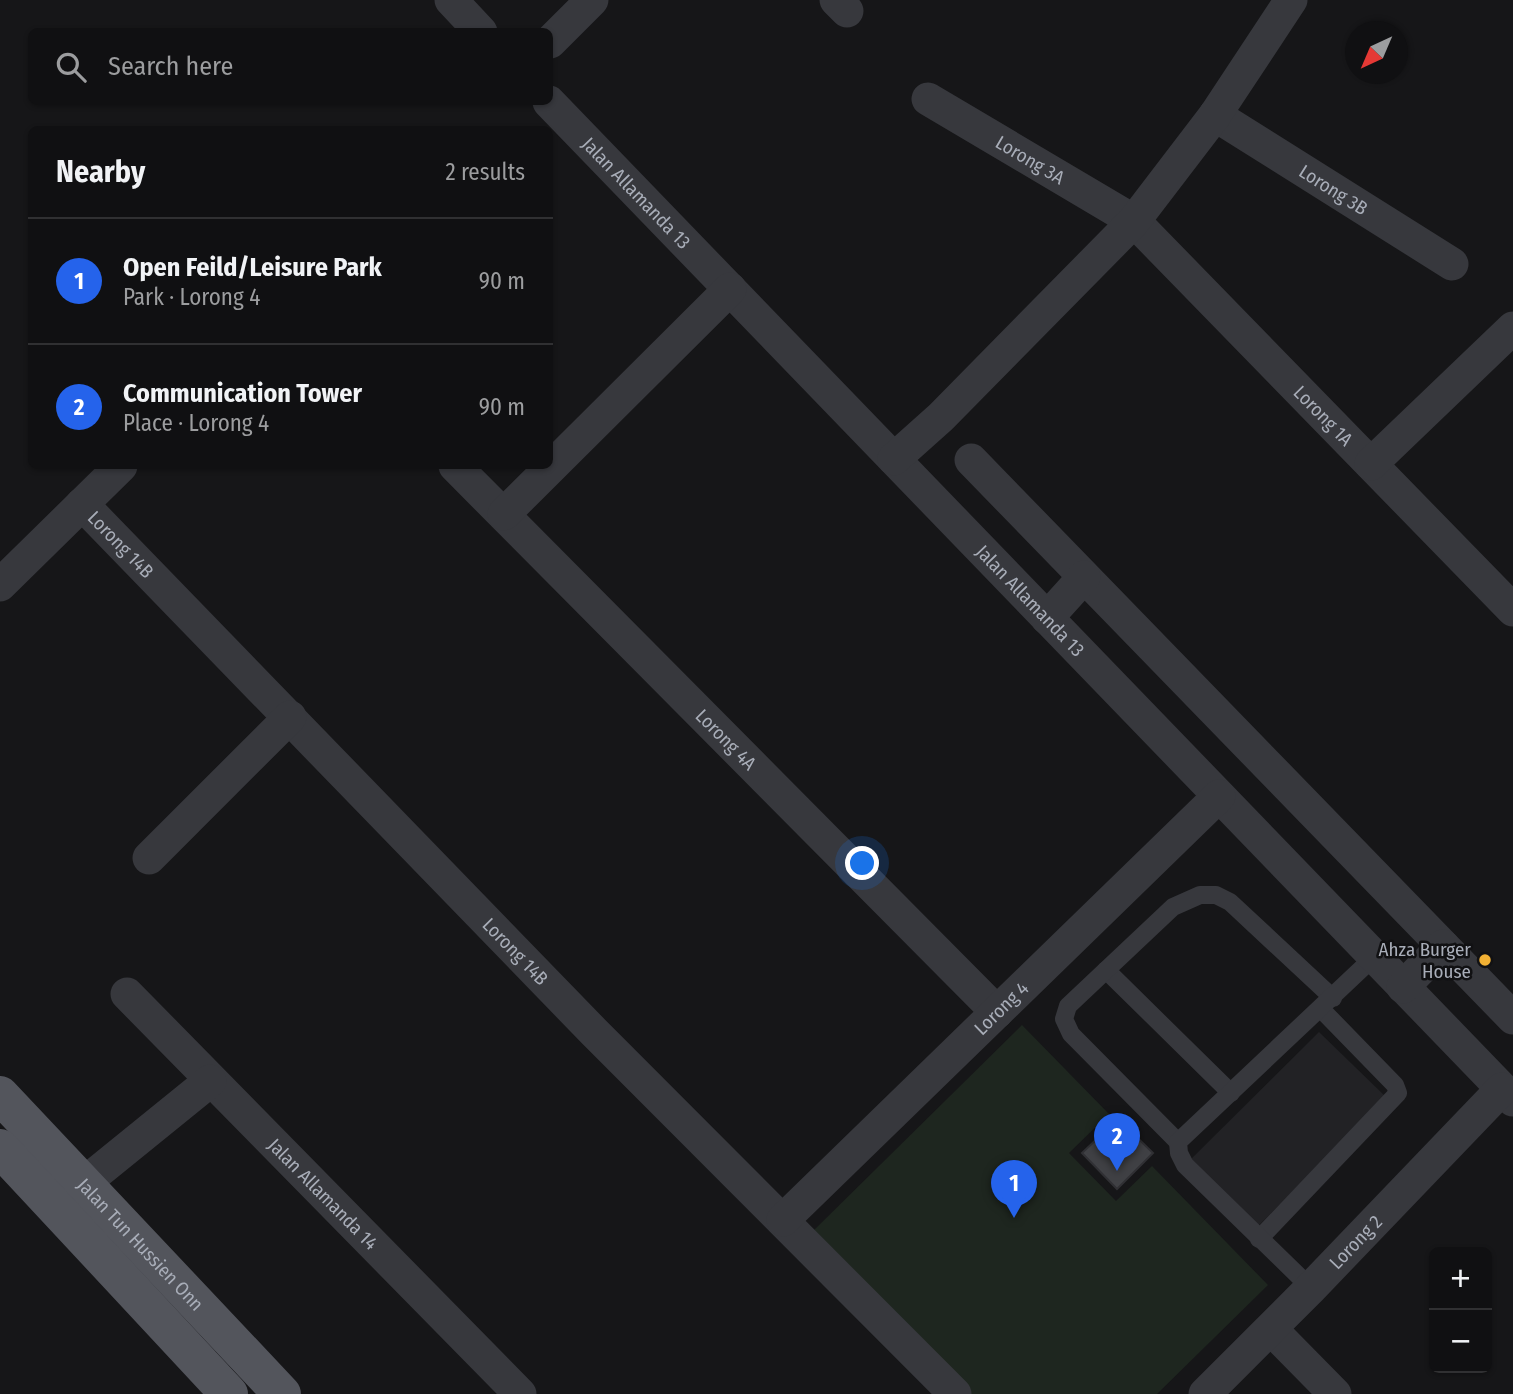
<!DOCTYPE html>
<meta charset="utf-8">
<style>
body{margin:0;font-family:"Fira Sans Condensed",sans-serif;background:#19191b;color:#f1f3f6}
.controls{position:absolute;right:21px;bottom:21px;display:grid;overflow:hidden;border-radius:10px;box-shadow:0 2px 5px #0004}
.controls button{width:63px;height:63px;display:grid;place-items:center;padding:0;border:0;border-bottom:2px solid #303032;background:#101012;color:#f1f3f6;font:35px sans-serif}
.compass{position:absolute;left:1345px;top:21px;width:63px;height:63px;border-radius:50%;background:#101012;box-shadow:0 2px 5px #0004;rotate:224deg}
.you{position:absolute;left:863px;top:864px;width:24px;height:24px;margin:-18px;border:5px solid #fff;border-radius:50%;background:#1a73e8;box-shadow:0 0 0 10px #1a73e833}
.badge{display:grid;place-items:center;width:46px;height:46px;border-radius:50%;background:#2563eb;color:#fff;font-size:23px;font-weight:700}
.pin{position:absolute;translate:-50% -58px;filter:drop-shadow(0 2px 4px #0008)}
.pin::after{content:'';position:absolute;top:37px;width:24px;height:21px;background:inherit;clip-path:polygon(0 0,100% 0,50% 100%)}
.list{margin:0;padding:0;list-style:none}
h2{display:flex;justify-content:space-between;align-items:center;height:91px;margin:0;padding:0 28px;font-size:30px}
h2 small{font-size:23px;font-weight:400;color:#9c9d9f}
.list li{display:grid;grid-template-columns:46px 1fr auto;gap:21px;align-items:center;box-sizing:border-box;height:126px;padding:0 28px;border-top:2px solid #303032}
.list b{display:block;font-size:26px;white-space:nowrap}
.list p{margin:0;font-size:23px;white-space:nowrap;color:#9c9d9f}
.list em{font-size:23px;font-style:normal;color:#9c9d9f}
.icon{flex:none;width:38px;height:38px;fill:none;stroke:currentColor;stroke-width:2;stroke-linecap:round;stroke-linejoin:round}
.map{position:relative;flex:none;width:1513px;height:1394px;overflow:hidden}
.search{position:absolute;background:#101012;box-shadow:0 2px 5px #0004;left:28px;top:28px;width:525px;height:77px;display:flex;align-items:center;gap:18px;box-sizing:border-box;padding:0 24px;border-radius:10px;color:#9c9d9f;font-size:26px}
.panel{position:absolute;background:#101012;box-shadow:0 2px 5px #0004;left:28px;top:126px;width:525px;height:343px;border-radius:10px}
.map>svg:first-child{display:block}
.built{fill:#222225}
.green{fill:#1e261f}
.building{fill:#404145;stroke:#303034;stroke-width:2}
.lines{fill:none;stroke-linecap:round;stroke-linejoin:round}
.service{stroke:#37383d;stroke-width:18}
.minor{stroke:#37383d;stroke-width:33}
.primary{stroke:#53555c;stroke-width:38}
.poi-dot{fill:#f2b134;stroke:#111113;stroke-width:2.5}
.labels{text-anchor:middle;stroke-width:5;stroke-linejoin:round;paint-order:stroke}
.street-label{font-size:19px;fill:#a8adb8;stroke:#111113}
.poi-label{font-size:19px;fill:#a8adb8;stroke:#111113;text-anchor:end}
</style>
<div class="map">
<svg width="1513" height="1394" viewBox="0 0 1513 1394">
<rect width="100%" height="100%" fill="#161618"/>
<path class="built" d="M1319 1032 1387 1098 1251 1233 1184 1166Z"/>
<path class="green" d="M1022 1025 1109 1114 1069 1153 1116 1201 1152 1166 1268 1285 1157 1394H967L809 1235Z"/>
<path class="building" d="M1118 1119 1153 1153 1117 1189 1082 1153Z"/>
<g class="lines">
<g class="service">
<path d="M1106 970 1231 1093"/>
<path d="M1178 1142 1071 1034 1064 1019 1068 1006 1173 907 1200 895H1216L1230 902 1333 998"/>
<path d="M1259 1239 1398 1093 1395 1085 1321 1009"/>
<path d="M1311 1288 1185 1165 1179 1153 1178 1142 1374 957"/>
</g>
<g class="minor">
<path d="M451 0 481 32"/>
<path d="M836 0 847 11"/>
<path d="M550 42 592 0"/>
<path id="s1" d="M928 99 1134 221 1513 610"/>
<path id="s2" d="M549 102 1513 1100"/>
<path id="s3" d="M1215 115 1452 264"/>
<path d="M894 459 941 417 1134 221 1215 115 1291 0"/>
<path d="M971 460 1513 1018"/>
<path d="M1371 464 1513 328"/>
<path id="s4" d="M455 466 997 1012"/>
<path id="s5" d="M82 504 593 1031 955 1394"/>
<path d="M504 514 730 289"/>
<path d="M0 585 121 466"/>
<path d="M1047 618 1084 577"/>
<path d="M149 858 290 717"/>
<path d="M1403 987 1443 946"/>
<path id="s6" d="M127 994 520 1394"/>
<path d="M83 1184 210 1081"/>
<path id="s7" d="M783 1220 1219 796"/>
<path d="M1271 1329 1335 1394"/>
<path id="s8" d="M1205 1394 1311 1288 1502 1089"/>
</g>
<g class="primary">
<path id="s9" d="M0 1095 282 1394"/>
<path d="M0 1148 229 1394"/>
</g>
</g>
<circle class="poi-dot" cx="1485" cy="960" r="7"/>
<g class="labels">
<g class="street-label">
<text dy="7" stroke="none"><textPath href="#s1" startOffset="119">Lorong 3A</textPath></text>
<text dy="7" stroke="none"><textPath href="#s3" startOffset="140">Lorong 3B</textPath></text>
<text dy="7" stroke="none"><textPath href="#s2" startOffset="126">Jalan Allamanda 13</textPath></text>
<text dy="7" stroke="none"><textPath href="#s1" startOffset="511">Lorong 1A</textPath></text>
<text dy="7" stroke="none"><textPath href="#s5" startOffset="56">Lorong 14B</textPath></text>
<text dy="7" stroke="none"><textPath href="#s2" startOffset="693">Jalan Allamanda 13</textPath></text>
<text dy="7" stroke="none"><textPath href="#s4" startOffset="385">Lorong 4A</textPath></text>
<text dy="7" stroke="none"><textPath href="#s5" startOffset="623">Lorong 14B</textPath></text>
<text dy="7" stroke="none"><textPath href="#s7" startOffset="304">Lorong 4</textPath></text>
<text dy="7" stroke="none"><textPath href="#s6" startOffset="280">Jalan Allamanda 14</textPath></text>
<text dy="7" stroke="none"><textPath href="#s8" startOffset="214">Lorong 2</textPath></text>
<text dy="7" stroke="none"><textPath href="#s9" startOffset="205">Jalan Tun Hussien Onn</textPath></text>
</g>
<g class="poi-label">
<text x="1471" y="956">Ahza Burger<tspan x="1471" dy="22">House</tspan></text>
</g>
</g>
</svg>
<div class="controls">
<button>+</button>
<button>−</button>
</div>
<svg class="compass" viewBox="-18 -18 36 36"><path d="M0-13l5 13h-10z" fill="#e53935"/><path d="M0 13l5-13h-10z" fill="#9c9d9f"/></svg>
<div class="you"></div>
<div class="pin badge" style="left:1014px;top:1218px">1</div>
<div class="pin badge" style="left:1117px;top:1171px">2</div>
<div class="search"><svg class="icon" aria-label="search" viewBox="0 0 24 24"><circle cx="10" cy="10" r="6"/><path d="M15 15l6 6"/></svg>Search here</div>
<section class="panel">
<h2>Nearby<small>2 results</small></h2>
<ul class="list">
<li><span class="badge">1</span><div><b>Open Feild/Leisure Park</b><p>Park · Lorong 4</p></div><em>90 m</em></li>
<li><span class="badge">2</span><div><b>Communication Tower</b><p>Place · Lorong 4</p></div><em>90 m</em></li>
</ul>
</section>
</div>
